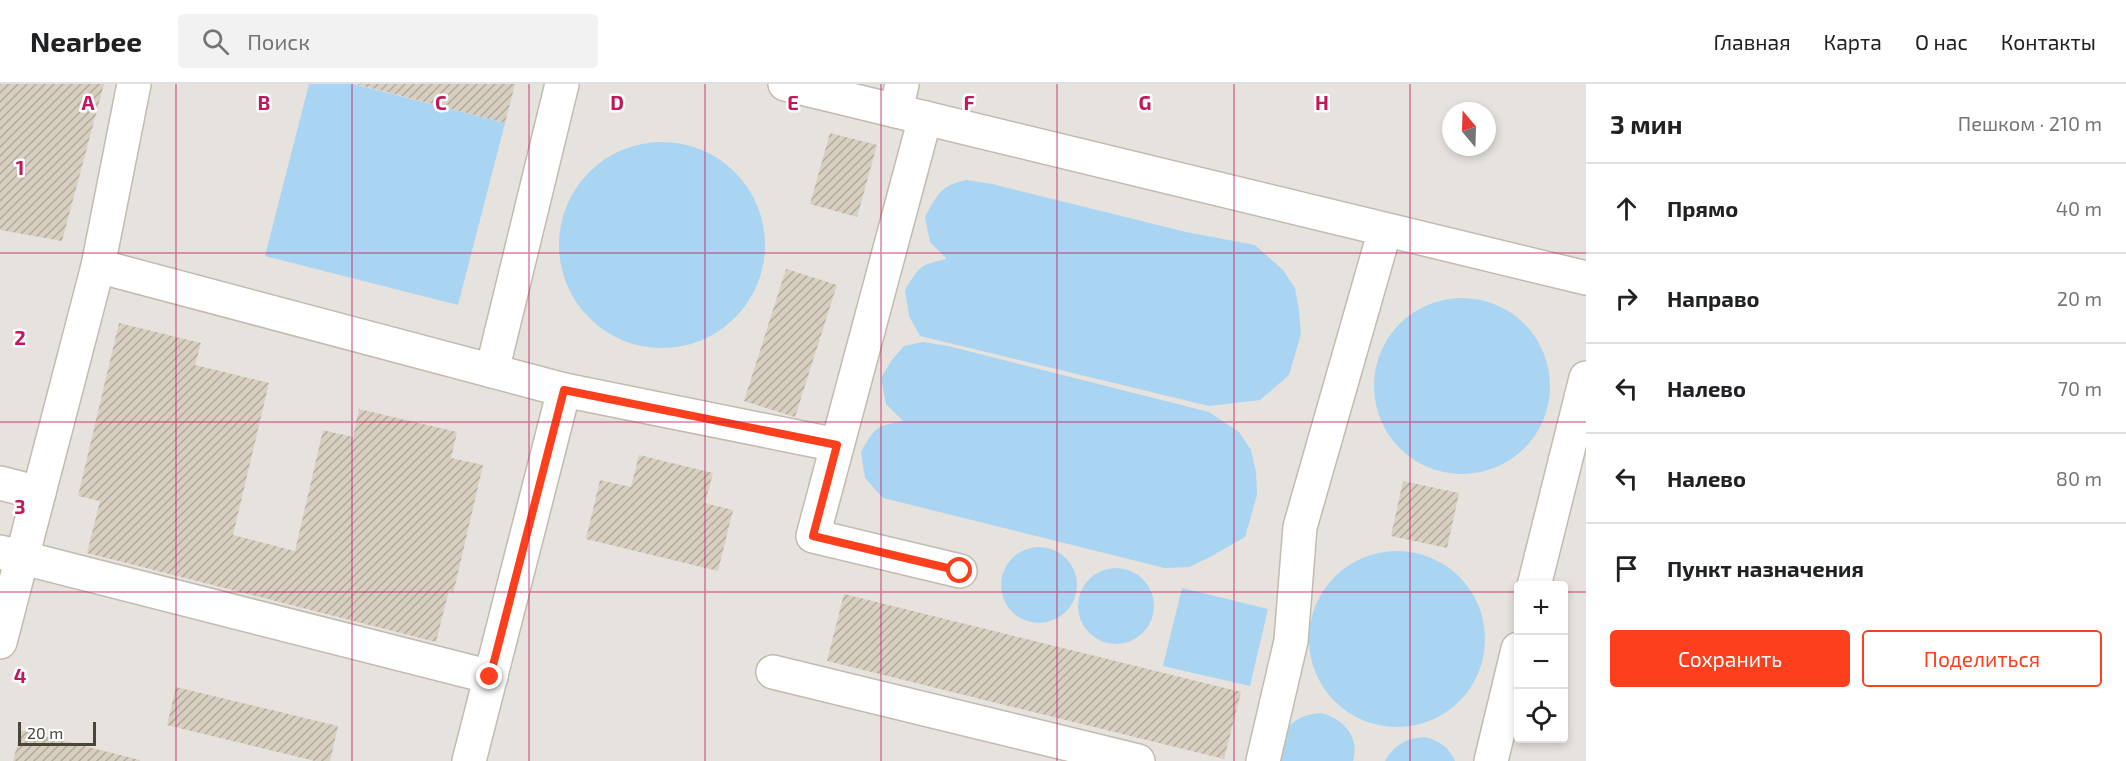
<!DOCTYPE html>
<html lang="ru">
<meta charset="utf-8">
<style>
body{margin:0;font-family:"Exo 2",sans-serif;background:#f2f2f2;color:#202124}
.controls{position:absolute;right:18px;bottom:18px;display:grid;overflow:hidden;border-radius:6px;box-shadow:0 3px 9px #0003}
.controls button{width:54px;height:54px;display:grid;place-items:center;padding:0;border:0;border-bottom:2px solid #e0e0e0;background:#fff;color:#202124;font:30px sans-serif}
.compass{position:absolute;left:1442px;top:18px;width:54px;height:54px;border-radius:50%;background:#fff;box-shadow:0 3px 9px #0003;rotate:341deg}
.scale{position:absolute;left:18px;bottom:15px;width:78px;box-sizing:border-box;padding-left:6px;border:3px solid #4b4439;border-top:0;font-size:16px;line-height:21px;white-space:nowrap;color:#4b4439;-webkit-text-stroke:4px #fff;paint-order:stroke}
.stop{position:absolute;width:18px;height:18px;margin:-14px;border:4px solid #fc3f1d;border-radius:50%;background:#fff}
.stop.end{background:#fc3f1d;border-color:#fff;box-shadow:0 2px 6px #0008}
.list{margin:0;padding:0;list-style:none}
h2{display:flex;justify-content:space-between;align-items:center;height:78px;margin:0;padding:0 24px;font-size:26px}
h2 small{font-size:20px;font-weight:400;color:#757577}
.list li{display:grid;grid-template-columns:39px 1fr auto;gap:18px;align-items:center;box-sizing:border-box;height:90px;padding:0 24px;border-top:2px solid #e0e0e0}
.list b{display:block;font-size:22px;white-space:nowrap}
.list em{font-size:20px;font-style:normal;color:#757577}
.actions{display:flex;gap:12px;padding:18px 24px}
.actions a{flex:1;padding:14px 0;border:2px solid #fc3f1d;border-radius:6px;text-align:center;font-size:21px;color:#fc3f1d}
.actions .main{background:#fc3f1d;color:#fff}
.icon{flex:none;width:33px;height:33px;fill:none;stroke:currentColor;stroke-width:2;stroke-linecap:round;stroke-linejoin:round}
.map{position:relative;flex:none;width:1586px;height:677px;overflow:hidden}
header{display:flex;align-items:center;gap:36px;box-sizing:border-box;height:84px;padding:0 30px;background:#fff;border-bottom:2px solid #e0e0e0}
header strong{font-size:28px}
nav{display:flex;gap:33px;margin-inline-start:auto;font-size:21px}
.search{width:420px;height:54px;background:#f2f2f2;display:flex;align-items:center;gap:15px;box-sizing:border-box;padding:0 21px;border-radius:6px;color:#757577;font-size:22px}
main{display:flex}
aside{flex:1;background:#fff}
.map>svg:first-child{display:block}
.industrial{fill:#e6e2dd;fill-rule:evenodd}
.water{fill:#a9d4f2}
.building{fill:url(#building-hatch)}
.lines{fill:none;stroke-linecap:round;stroke-linejoin:round}
.minor-casing{stroke:#c2bbae;stroke-width:36}
.minor{stroke:#fff;stroke-width:33}
.route{stroke:#fc3f1d;stroke-width:8}
.grid{fill:none;stroke:#c2185b;stroke-width:1.5;stroke-opacity:0.55}
.grid-label{font-size:20px;text-anchor:middle;font-weight:bold;fill:#c2185b;stroke:#fff;stroke-width:5;stroke-linejoin:round;paint-order:stroke}
</style>
<header>
<strong>Nearbee</strong>
<div class="search"><svg class="icon" aria-label="search" viewBox="0 0 24 24"><circle cx="10" cy="10" r="6"/><path d="M15 15l6 6"/></svg>Поиск</div>
<nav><a>Главная</a><a>Карта</a><a>О нас</a><a>Контакты</a></nav>
</header>
<main>
<div class="map">
<svg width="1586" height="677" viewBox="0 0 1586 677">
<defs>
<pattern id="building-hatch" width="6" height="6" patternUnits="userSpaceOnUse" patternTransform="scale(1.5)"><rect width="6" height="6" fill="#d8cfc1"/><path d="M-1 1l2-2M0 6l6-6M5 7l2-2" fill="none" stroke="#b1aa9e"/></pattern>
</defs>
<rect width="100%" height="100%" fill="#f6f3ec"/>
<path class="industrial" d="M0 0H1586V677H0ZM1451 27H1487V63H1451ZM1518 502H1564V654H1518Z"/>
<g class="water">
<path d="M309 0H353L505 39 458 221 265 172Z"/>
<circle cx="662" cy="161" r="103"/>
<path d="M966 96 992 100 1186 148 1255 161 1283 186 1295 204 1299 226 1301 250 1289 291 1260 316 1209 322 920 252 909 232 905 206C920 182 919 181 947 175L930 158 925 133C938 110 940 102 966 96Z"/>
<circle cx="1462" cy="302" r="88"/>
<path d="M923 258 948 262 1209 328 1239 348 1251 366 1256 388 1257 411 1245 453 1210 473 1189 483 1165 484 883 414 865 394 861 368C875 344 875 342 903 337L886 320 881 294 892 276 904 262Z"/>
<circle cx="1039" cy="501" r="38"/>
<circle cx="1397" cy="555" r="88"/>
<circle cx="1116" cy="522" r="38"/>
<path d="M1182 504 1268 525 1250 602 1163 582Z"/>
<path d="M1321 629C1343 635 1360 652 1353 677H1280C1274 649 1294 630 1321 629Z"/>
<path d="M1425 653C1439 657 1449 663 1455 677H1385C1394 661 1406 654 1425 653Z"/>
</g>
<g class="building">
<path d="M0 0H104L62 157 0 146Z"/>
<path d="M356 0H515L505 39Z"/>
<path d="M830 49 877 61 857 133 810 120Z"/>
<path d="M786 185 837 201 795 333 744 317Z"/>
<path d="M119 239 201 259 195 281 269 299 233 451 295 467 323 346 353 353 359 325 457 348 451 374 483 381 453 510 449 506 436 558 87 469 100 417 78 412Z"/>
<path d="M639 371 713 389 705 419 733 426 718 487 586 455 600 396 631 403Z"/>
<path d="M1403 397 1459 409 1447 464 1391 452Z"/>
<path d="M844 510 1241 608 1224 675 827 577Z"/>
<path d="M176 603 338 642 330 677H315L167 641Z"/>
<path d="M21 646 140 676V677H13Z"/>
</g>
<g class="lines">
<defs>
<g id="minor">
<path d="M134 0 98 182 564 306 469 677"/>
<path d="M785 0 1586 194"/>
<path d="M896 27 902 0"/>
<path d="M925 34 813 452 960 487"/>
<path d="M492 287 562 0"/>
<path d="M564 306 837 361"/>
<path d="M0 399 39 409"/>
<path d="M0 468 491 593"/>
<path d="M1534 502 1586 294"/>
<path d="M0 558 98 182"/>
<path d="M773 588 1138 677"/>
<path d="M1263 677 1291 557 1300 443 1385 146"/>
<path d="M1491 677 1518 565"/>
</g>
</defs>
<use href="#minor" class="minor-casing"/>
<use href="#minor" class="minor"/>
</g>
<g class="lines">
<path class="route" d="M490 593 564 306 837 361 813 452 960 487"/>
</g>
<path class="grid" d="M176 0V677M352 0V677M529 0V677M705 0V677M881 0V677M1057 0V677M1234 0V677M1410 0V677M0 169H1586M0 338H1586M0 508H1518M1564 508H1586"/>
<g class="grid-label">
<text x="88" y="26">A</text>
<text x="264" y="26">B</text>
<text x="441" y="26">C</text>
<text x="617" y="26">D</text>
<text x="793" y="26">E</text>
<text x="969" y="26">F</text>
<text x="1145" y="26">G</text>
<text x="1322" y="26">H</text>
<text x="20" y="91">1</text>
<text x="20" y="261">2</text>
<text x="20" y="430">3</text>
<text x="20" y="599">4</text>
</g>
</svg>
<div class="controls">
<button>+</button>
<button>−</button>
<button><svg class="icon" aria-label="locate" viewBox="0 0 24 24"><circle cx="12" cy="12" r="6"/><path d="M12 2v4M12 18v4M2 12h4M18 12h4"/></svg></button>
</div>
<svg class="compass" viewBox="-18 -18 36 36"><path d="M0-13l5 13h-10z" fill="#e53935"/><path d="M0 13l5-13h-10z" fill="#757577"/></svg>
<div class="scale">20 m</div>
<div class="stop" style="left:960px;top:487px"></div>
<div class="stop end" style="left:490px;top:593px"></div>
</div>
<aside>
<h2>3 мин<small>Пешком · 210 m</small></h2>
<ul class="list">
<li><svg class="icon" aria-label="ahead" viewBox="0 0 24 24"><path d="M12 20V5M6 11l6-6 6 6"/></svg><div><b>Прямо</b></div><em>40 m</em></li>
<li><svg class="icon" aria-label="right" viewBox="0 0 24 24"><path d="M7 20v-9h11M14 6l5 5-5 5"/></svg><div><b>Направо</b></div><em>20 m</em></li>
<li><svg class="icon" aria-label="left" viewBox="0 0 24 24"><path d="M17 20v-9H6M10 6l-5 5 5 5"/></svg><div><b>Налево</b></div><em>70 m</em></li>
<li><svg class="icon" aria-label="left" viewBox="0 0 24 24"><path d="M17 20v-9H6M10 6l-5 5 5 5"/></svg><div><b>Налево</b></div><em>80 m</em></li>
<li><svg class="icon" aria-label="arrive" viewBox="0 0 24 24"><path d="M6 21V4h12l-3 4 3 4H6"/></svg><div><b>Пункт назначения</b></div></li>
</ul>
<div class="actions"><a class="main">Сохранить</a><a>Поделиться</a></div>
</aside>
</main>
